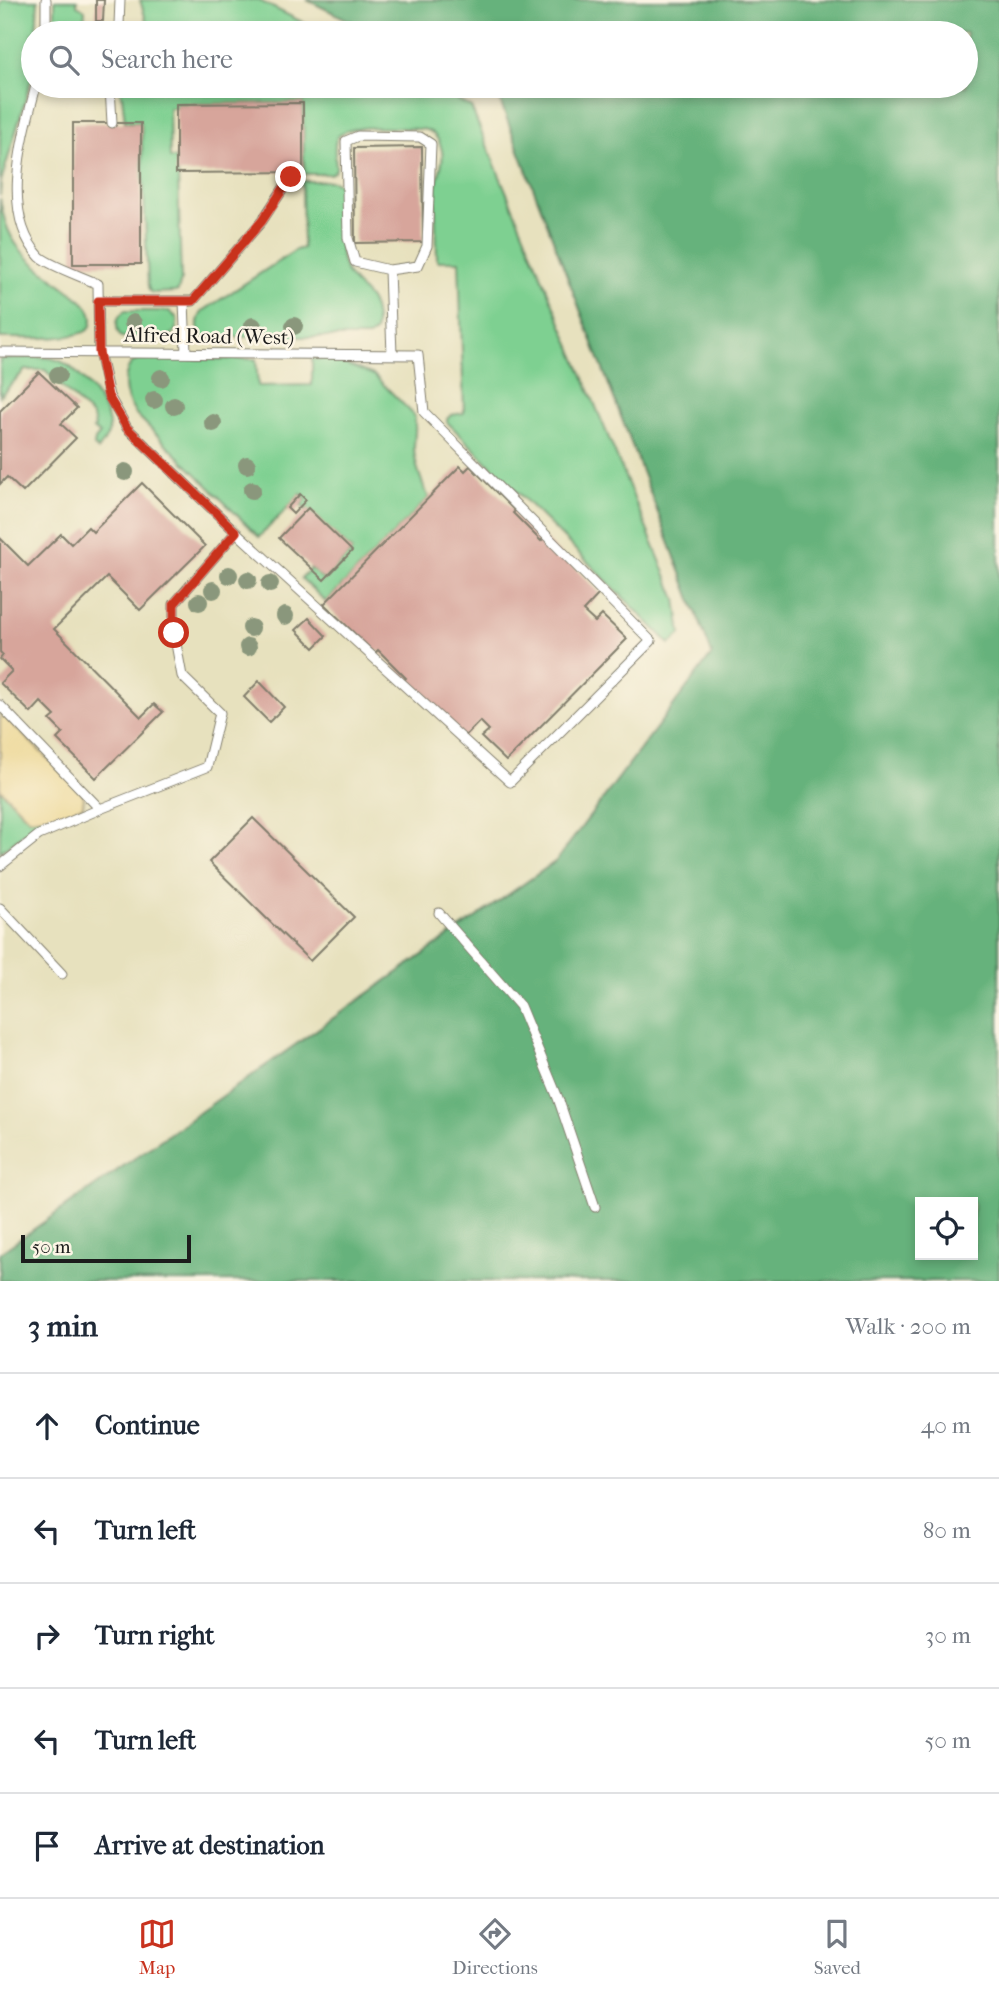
<!DOCTYPE html>
<meta charset="utf-8">
<style>
:root{--surface:#fff;--page:#f6f6f7;--text:#1f2937;--muted:#747a83;--line:#e0e1e3;--accent:#c8321e}
body{margin:0;font-family:"IM FELL French Canon",serif;background:var(--page);color:var(--text)}
.controls{position:absolute;right:21px;bottom:21px;display:grid;overflow:hidden;border-radius:0px;box-shadow:0 4px 10px #0003}
.controls button{width:63px;height:63px;display:grid;place-items:center;padding:0;border:0;border-bottom:2px solid var(--line);background:var(--surface);color:var(--text);font:35px sans-serif}
.scale{position:absolute;left:21px;bottom:18px;width:170px;box-sizing:border-box;padding-left:7px;border:4px solid #1c1c1c;border-top:0;font-size:19px;line-height:24px;white-space:nowrap;color:#1c1c1c;-webkit-text-stroke:5px #fcf5e5;paint-order:stroke}
.stop{position:absolute;width:21px;height:21px;margin:-16px;border:5px solid #c8321e;border-radius:50%;background:#fff}
.stop.end{background:#c8321e;border-color:#fff;box-shadow:0 2px 7px #0008}
.list{margin:0;padding:0;list-style:none}
h2{display:flex;justify-content:space-between;align-items:center;height:91px;margin:0;padding:0 28px;font-size:30px}
h2 small{font-size:23px;font-weight:400;color:var(--muted)}
.list li{display:grid;grid-template-columns:46px 1fr auto;gap:21px;align-items:center;box-sizing:border-box;height:105px;padding:0 28px;border-top:2px solid var(--line)}
.list b{display:block;font-size:26px;white-space:nowrap}
.list em{font-size:23px;font-style:normal;color:var(--muted)}
.icon{flex:none;width:38px;height:38px;fill:none;stroke:currentColor;stroke-width:2;stroke-linecap:round;stroke-linejoin:round}
.map{position:relative;flex:none;width:999px;height:1281px;overflow:hidden}
.search{position:absolute;background:var(--surface);box-shadow:0 4px 10px #0003;left:21px;right:21px;top:21px;height:77px;display:flex;align-items:center;gap:18px;box-sizing:border-box;padding:0 24px;border-radius:38px;color:var(--muted);font-size:26px}
.sheet{height:616px;background:var(--surface)}
nav{display:flex;justify-content:space-around;align-items:center;box-sizing:border-box;height:98px;border-top:2px solid var(--line);background:var(--surface);font-size:19px;color:var(--muted)}
nav a{display:grid;justify-items:center;gap:4px}
nav .on{color:var(--accent)}
.map>svg:first-child{display:block}
.green{fill:#7ed091;stroke:#4d7656;stroke-width:2}
.forest{fill:#66b27b;stroke:#41674c;stroke-width:2;fill-rule:evenodd}
.sand{fill:#eeda9e;stroke:#857b5d;stroke-width:2}
.building{fill:#d7a59b}
.lines{fill:none;stroke-linecap:round;stroke-linejoin:round}
.service-casing{stroke:#827e6d;stroke-width:11}
.service{stroke:#fff;stroke-width:9}
.tree{fill:#8a977b}
.route{stroke:#c8321e;stroke-width:9}
.labels{text-anchor:middle;stroke-width:5;stroke-linejoin:round;paint-order:stroke}
.street-label{font-size:21px;fill:#1c1c1c;stroke:#fcf5e5}
</style>
<div class="map">
<svg width="999" height="1281" viewBox="0 0 999 1281">
<rect width="100%" height="100%" fill="#fcf5e5"/>
<filter id="ink" filterUnits="userSpaceOnUse"><feTurbulence type="fractalNoise" baseFrequency=".0143" numOctaves="2"/><feDisplacementMap in="SourceGraphic" scale="14" xChannelSelector="R" yChannelSelector="G"/><feConvolveMatrix kernelMatrix="1 2 1 2 8 2 1 2 1" color-interpolation-filters="sRGB"/></filter>
<filter id="wash" filterUnits="userSpaceOnUse"><feTurbulence type="fractalNoise" baseFrequency=".00686" numOctaves="4" result="noise"/><feDisplacementMap in="SourceGraphic" scale="28" xChannelSelector="R" yChannelSelector="G"/><feGaussianBlur stdDeviation="1.57" result="paint"/><feColorMatrix in="noise" values="0 0 0 0 0 0 0 0 0 0 0 0 0 0 0 0 0 1.4 0 .05"/><feComposite in="paint" operator="in"/></filter>
<g filter="url(#wash)">
<rect width="100%" height="100%" fill="#e7e1be"/>
<path class="green" d="M 3,0 L 38,0 L 36,33 L 33,33 L 31,80 L 1,182 L 0,196 L 0,5 Z
M 55,0 L 77,0 L 77,5 L 85,10 L 84,27 L 93,33 L 55,33 Z
M 140,0 L 258,0 L 324,33 L 150,33 Z
M 118,86 L 429,86 L 471,107 L 676,599 L 681,634 L 670,644 L 447,422 L 447,419 L 451,415 L 464,413 L 459,261 L 437,261 C 437,237 434,213 436,189 C 437,175 446,161 441,147 C 438,137 432,131 423,129 C 405,129 343,121 336,140 C 333,148 336,160 336,169 L 334,172 L 330,174 L 304,174 L 303,103 L 177,104 L 176,108 L 169,108 L 170,158 L 176,158 L 178,173 L 181,281 L 178,291 L 175,292 L 152,293 L 149,290 L 148,286 L 141,123 L 125,122 L 122,96 Z
M 302,181 L 333,181 L 339,184 L 341,255 C 342,263 344,269 349,276 C 363,295 375,295 376,323 C 376,330 376,333 369,337 L 202,337 C 196,328 197,319 203,311 L 296,250 L 303,248 Z
M 0,198 C 3,216 7,233 19,248 C 36,269 60,282 81,300 C 86,304 91,310 92,318 C 92,320 91,326 90,328 C 80,341 17,338 0,338 Z
M 125,311 L 169,311 L 177,318 C 178,327 176,333 167,338 L 121,337 C 115,328 115,317 125,311 Z
M 0,359 C 18,359 43,354 60,361 C 79,368 111,410 109,430 C 108,438 102,444 98,450 L 94,446 L 95,440 L 100,434 L 93,429 L 95,427 L 93,417 L 45,370 L 25,370 L 0,396 Z
M 141,359 L 256,359 L 258,386 L 312,385 L 312,359 L 331,359 L 374,375 L 414,415 C 417,426 414,437 414,449 C 415,466 422,483 429,498 L 326,602 L 301,578 L 311,568 L 324,580 L 352,551 L 308,509 L 306,510 L 301,505 L 306,500 L 301,494 L 259,537 L 135,413 C 125,398 121,380 131,363 Z
M 0,789 L 29,819 L 60,815 L 37,824 L 0,852 Z"/>
<path class="forest" d="M 307,0 L 999,0 L 999,1281 L 0,1281 L 0,1253 L 556,861 L 712,654 L 497,93 L 483,86 L 966,86 L 966,33 L 375,33 ZM 920,1202 L 973,1202 L 973,1255 L 920,1255 Z"/>
<path class="sand" d="M 0,712 L 81,791 L 84,796 L 83,806 L 60,815 L 29,819 L 0,789 Z"/>
<g id="blocks">
<path class="building" d="M 96,0 L 104,0 L 103,21 L 96,21 Z
M 303,103 L 303,172 L 176,173 L 176,104 Z
M 73,123 L 141,123 L 141,264 L 73,264 Z
M 422,147 L 423,242 L 355,243 L 354,148 Z
M 39,372 L 77,408 L 61,424 L 76,438 L 23,492 L 7,477 L 0,484 L 0,411 Z
M 460,466 L 465,471 L 470,466 L 515,511 L 513,513 L 541,541 L 544,538 L 600,593 L 583,611 L 595,622 L 602,615 L 627,639 L 506,761 L 481,737 L 489,730 L 480,721 L 463,738 L 404,680 L 406,678 L 378,650 L 375,653 L 324,604 Z
M 142,483 L 205,546 L 140,610 L 107,577 L 54,629 L 141,717 L 154,704 L 163,712 L 96,778 L 57,739 L 63,733 L 50,720 L 55,716 L 41,702 L 31,713 L 0,683 L 12,671 L 0,659 L 3,655 L 0,652 L 0,538 L 28,566 L 61,534 L 71,544 L 88,527 L 93,532 Z
M 300,494 L 306,500 L 293,514 L 287,508 Z
M 308,508 L 352,551 L 324,580 L 279,538 Z
M 309,618 L 326,636 L 314,648 L 296,630 Z
M 259,681 L 284,707 L 269,722 L 244,697 Z
M 253,818 L 354,917 L 310,961 L 209,862 Z"/>
</g>
</g>
<g filter="url(#ink)">
<use href="#blocks" fill-opacity="0" stroke="#827e6d" stroke-width="2"/>
<g class="lines">
<defs>
<path id="service" d="M 46,0 L 46,33
M 119,25 L 120,0
M 36,86 C 22,139 0,215 40,257 C 51,266 83,277 98,284 L 99,352 L 109,396 L 127,428 L 236,532 L 174,604 L 174,633 L 182,676 L 220,713 L 207,767 L 100,809
M 109,86 L 110,87 L 112,123
M 358,136 L 420,137 L 431,144 L 427,246 L 418,266 L 389,270 L 355,262 L 348,238 L 346,141 Z
M 389,270 L 392,355
M 98,301 L 193,301 L 262,221 L 291,177
M 184,301 L 186,353
M 0,352 L 418,355 L 424,412 L 651,641 L 510,782 L 236,532
M 0,705 L 100,809 L 39,835 L 0,866
M 0,908 L 62,974
M 439,913 L 520,1006 L 558,1098 L 595,1207"/>
</defs>
<use href="#service" class="service-casing"/>
<use href="#service" class="service"/>
</g>
<g class="tree">
<circle cx="133" cy="323" r="9"/>
<circle cx="253" cy="326" r="9"/>
<circle cx="294" cy="326" r="9"/>
<circle cx="58" cy="375" r="9"/>
<circle cx="161" cy="378" r="9"/>
<circle cx="154" cy="400" r="9"/>
<circle cx="174" cy="406" r="9"/>
<circle cx="213" cy="423" r="9"/>
<circle cx="247" cy="465" r="9"/>
<circle cx="125" cy="472" r="9"/>
<circle cx="252" cy="490" r="9"/>
<circle cx="229" cy="575" r="9"/>
<circle cx="248" cy="580" r="9"/>
<circle cx="270" cy="584" r="9"/>
<circle cx="213" cy="590" r="9"/>
<circle cx="199" cy="602" r="9"/>
<circle cx="285" cy="616" r="9"/>
<circle cx="251" cy="628" r="9"/>
<circle cx="248" cy="647" r="9"/>
</g>
</g>
<g class="lines" filter="url(#ink)">
<path class="route" d="M 174,633 L 174,604 L 236,532 L 127,428 L 108,396 L 99,352 L 98,301 L 193,301 L 262,221 L 291,177"/>
</g>
<g class="labels">
<g class="street-label">
<text transform="translate(209 336) rotate(1)" y="7">Alfred Road (West)</text>
</g>
</g>
</svg>
<div class="controls">
<button><svg class="icon" aria-label="locate" viewBox="0 0 24 24"><circle cx="12" cy="12" r="6"/><path d="M12 2v4M12 18v4M2 12h4M18 12h4"/></svg></button>
</div>
<div class="scale">50 m</div>
<div class="stop" style="left:174px;top:633px"></div>
<div class="stop end" style="left:291px;top:177px"></div>
<div class="search"><svg class="icon" aria-label="search" viewBox="0 0 24 24"><circle cx="10" cy="10" r="6"/><path d="M15 15l6 6"/></svg>Search here</div>
</div>
<section class="sheet">
<h2>3 min<small>Walk · 200 m</small></h2>
<ul class="list">
<li><svg class="icon" aria-label="ahead" viewBox="0 0 24 24"><path d="M12 20V5M6 11l6-6 6 6"/></svg><div><b>Continue</b></div><em>40 m</em></li>
<li><svg class="icon" aria-label="left" viewBox="0 0 24 24"><path d="M17 20v-9H6M10 6l-5 5 5 5"/></svg><div><b>Turn left</b></div><em>80 m</em></li>
<li><svg class="icon" aria-label="right" viewBox="0 0 24 24"><path d="M7 20v-9h11M14 6l5 5-5 5"/></svg><div><b>Turn right</b></div><em>30 m</em></li>
<li><svg class="icon" aria-label="left" viewBox="0 0 24 24"><path d="M17 20v-9H6M10 6l-5 5 5 5"/></svg><div><b>Turn left</b></div><em>50 m</em></li>
<li><svg class="icon" aria-label="arrive" viewBox="0 0 24 24"><path d="M6 21V4h12l-3 4 3 4H6"/></svg><div><b>Arrive at destination</b></div></li>
</ul>
</section>
<nav>
<a class="on"><svg class="icon" aria-label="map" viewBox="0 0 24 24"><path d="M3 6l6-2 6 2 6-2v14l-6 2-6-2-6 2zM9 4v14M15 6v14"/></svg>Map</a>
<a><svg class="icon" aria-label="directions" viewBox="0 0 24 24"><path d="M12 3l9 9-9 9-9-9zM9 14v-3h6M13 9l2 2-2 2"/></svg>Directions</a>
<a><svg class="icon" aria-label="saved" viewBox="0 0 24 24"><path d="M7 4h10v16l-5-4-5 4z"/></svg>Saved</a>
</nav>
